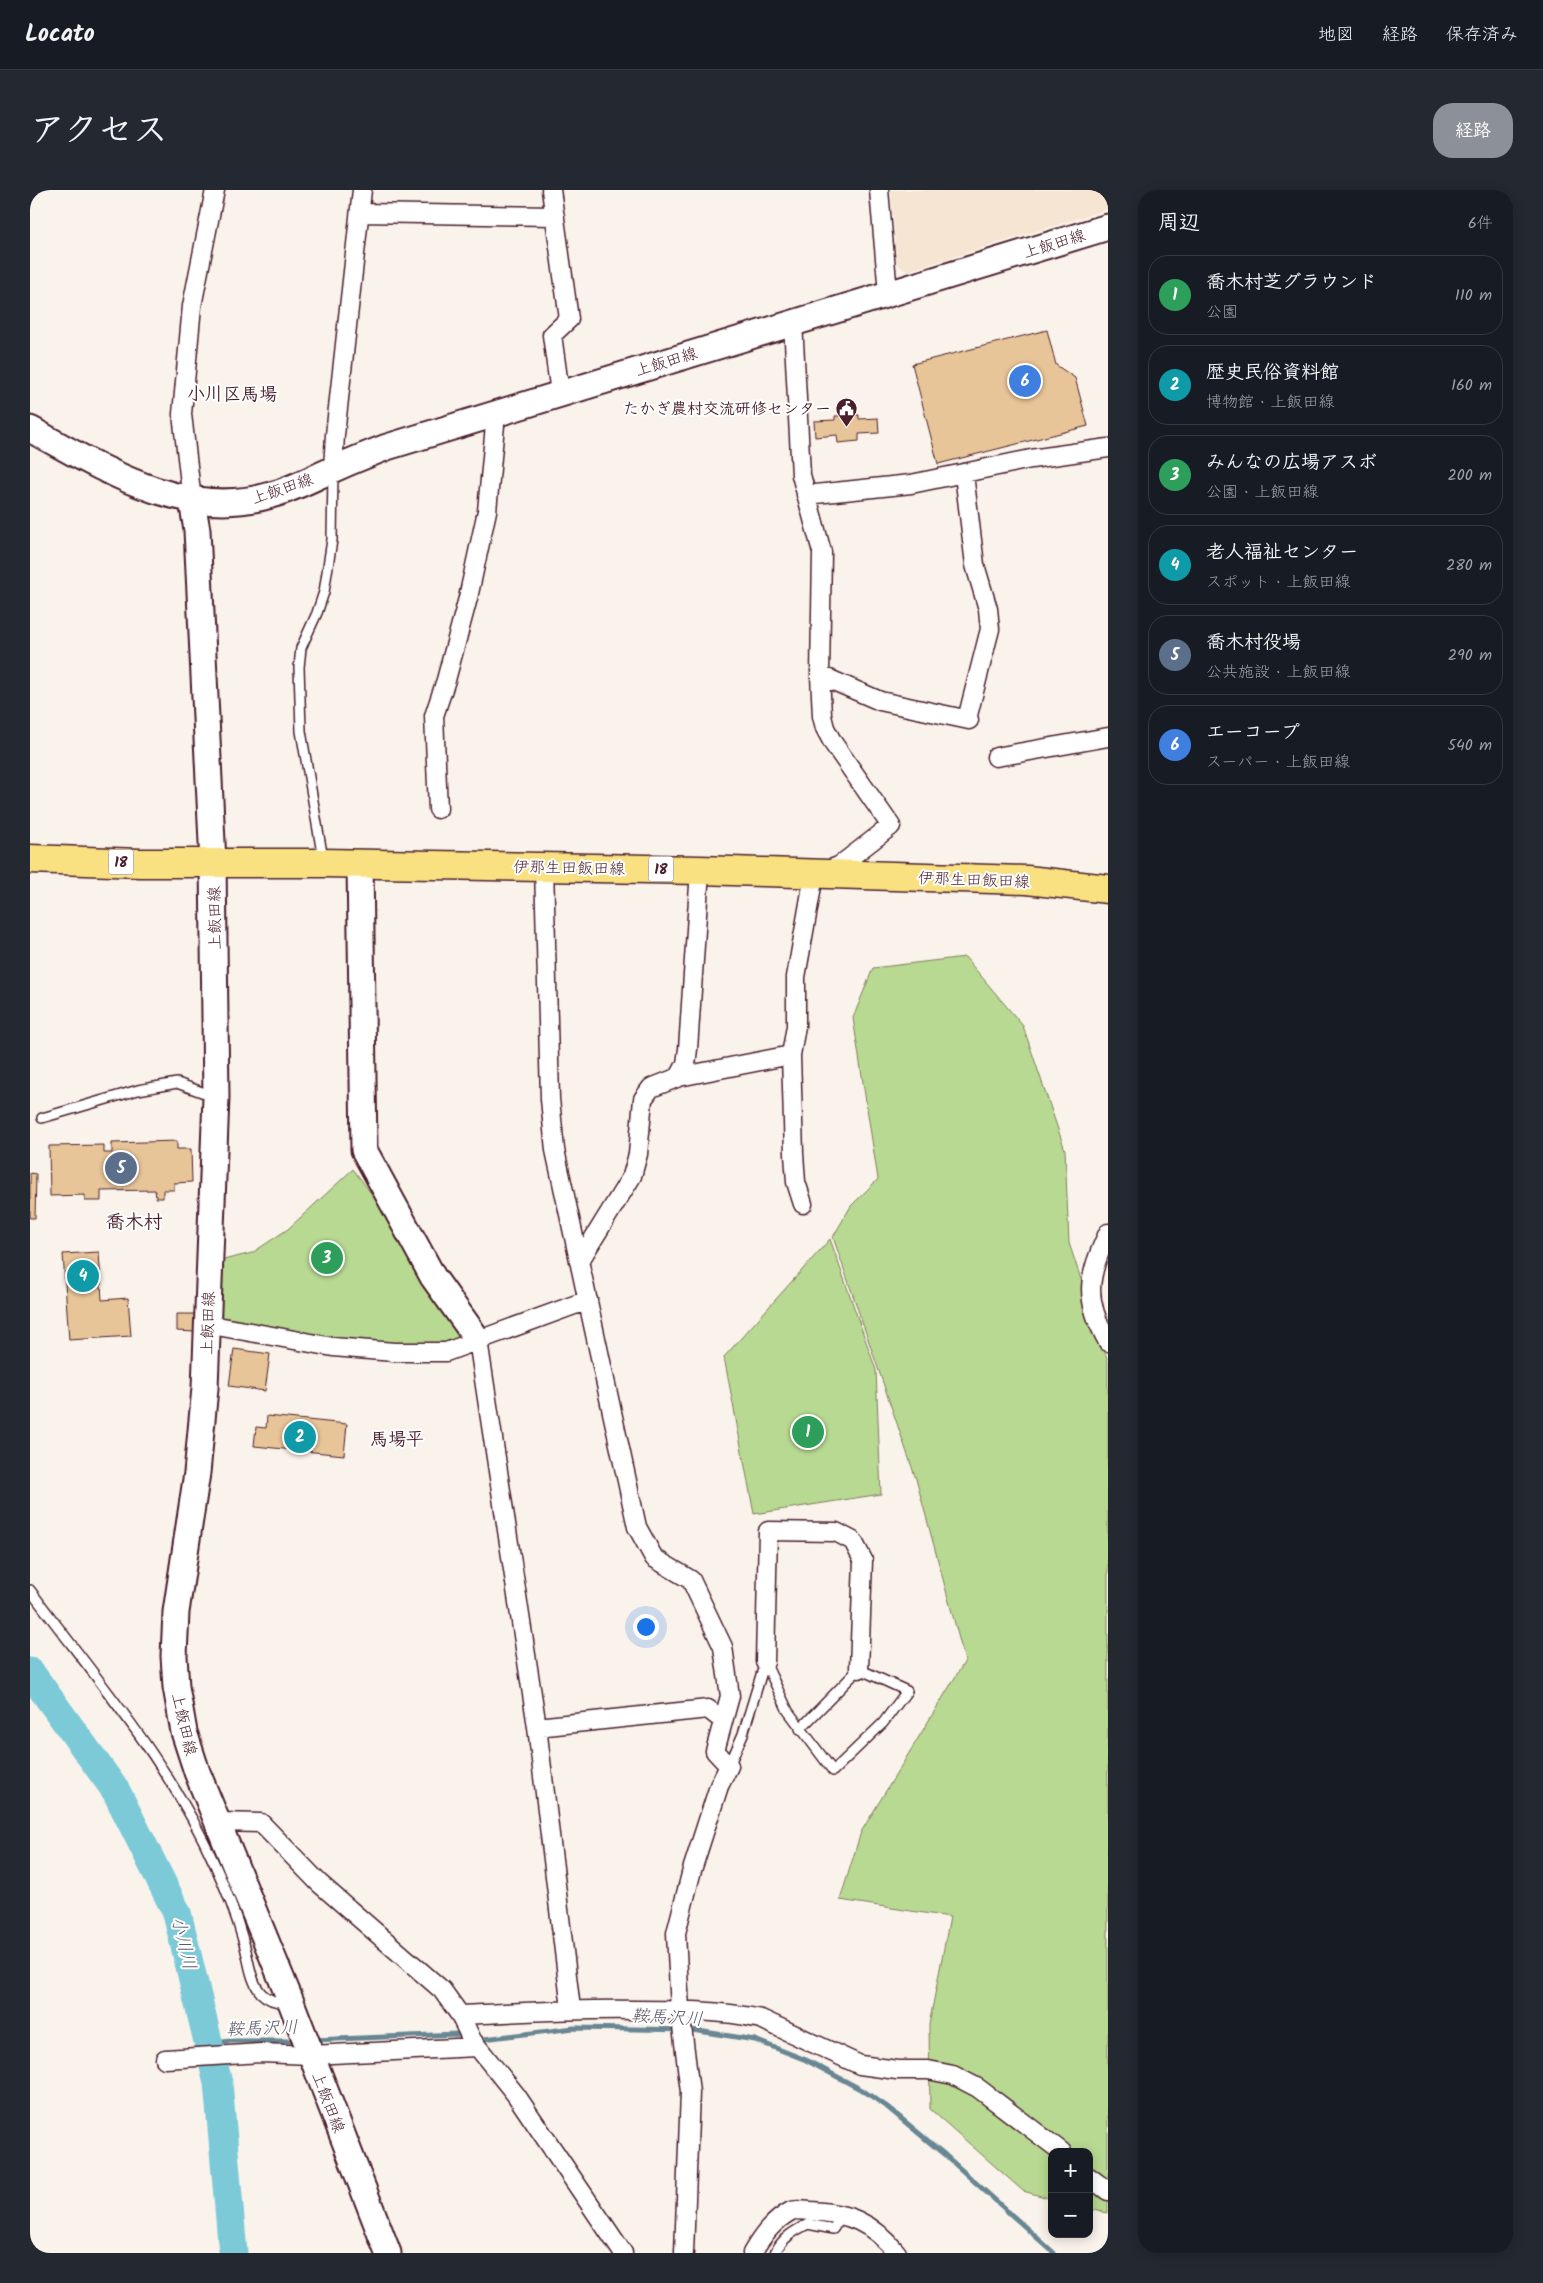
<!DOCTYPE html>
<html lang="ja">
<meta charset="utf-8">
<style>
:root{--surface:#171b24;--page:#242831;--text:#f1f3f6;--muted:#9ea1a6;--line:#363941;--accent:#8c9099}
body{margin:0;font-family:Kalam,"Klee One",sans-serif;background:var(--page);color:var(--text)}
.controls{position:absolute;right:15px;bottom:15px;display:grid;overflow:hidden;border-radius:10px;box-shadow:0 2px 12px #0003}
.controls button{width:45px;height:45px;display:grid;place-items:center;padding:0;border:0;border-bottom:1px solid var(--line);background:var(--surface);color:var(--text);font:25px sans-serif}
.you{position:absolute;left:615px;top:1436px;width:18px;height:18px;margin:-12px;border:4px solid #fff;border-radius:50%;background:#1a73e8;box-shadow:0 0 0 8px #1a73e833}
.badge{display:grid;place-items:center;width:32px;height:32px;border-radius:50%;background:var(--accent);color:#fff;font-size:16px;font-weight:700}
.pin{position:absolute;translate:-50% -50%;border:2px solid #fff;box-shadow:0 1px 5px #0006}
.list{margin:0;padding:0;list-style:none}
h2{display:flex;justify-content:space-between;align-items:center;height:65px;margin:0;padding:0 20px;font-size:21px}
h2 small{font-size:16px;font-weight:400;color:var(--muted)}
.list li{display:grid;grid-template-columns:32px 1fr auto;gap:15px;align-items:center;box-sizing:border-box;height:80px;margin:0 10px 10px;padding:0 10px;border:1px solid var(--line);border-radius:20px}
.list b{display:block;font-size:19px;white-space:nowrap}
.list p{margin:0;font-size:16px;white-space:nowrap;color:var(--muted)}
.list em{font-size:16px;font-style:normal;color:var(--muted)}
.map{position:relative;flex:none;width:1078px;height:2063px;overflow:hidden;border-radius:20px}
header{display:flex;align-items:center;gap:30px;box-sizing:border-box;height:70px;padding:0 25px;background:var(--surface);border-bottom:1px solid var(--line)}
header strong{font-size:24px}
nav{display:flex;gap:28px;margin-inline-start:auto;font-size:18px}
.intro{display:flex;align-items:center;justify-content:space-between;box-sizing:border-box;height:120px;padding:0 30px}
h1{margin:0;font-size:35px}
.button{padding:12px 22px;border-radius:20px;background:var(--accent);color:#fff;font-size:18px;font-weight:700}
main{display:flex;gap:30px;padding:0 30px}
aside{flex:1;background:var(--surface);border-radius:20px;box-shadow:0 2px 12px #0003}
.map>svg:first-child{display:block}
.built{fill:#f5e5d2}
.green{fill:#b8d992;stroke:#817c5e}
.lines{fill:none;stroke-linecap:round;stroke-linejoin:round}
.stream{stroke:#678693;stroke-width:5}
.river{stroke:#7bcad8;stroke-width:29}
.building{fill:#e8c599;stroke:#4a1f2b}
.lane-casing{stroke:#4a1f2b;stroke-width:12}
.street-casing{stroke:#4a1f2b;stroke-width:21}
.secondary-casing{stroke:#4a1f2b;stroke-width:29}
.primary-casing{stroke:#4a1f2b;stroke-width:31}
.lane{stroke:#fff;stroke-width:9}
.street{stroke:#fff;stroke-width:18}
.secondary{stroke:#fff;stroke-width:25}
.primary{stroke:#f9e181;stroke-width:28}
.labels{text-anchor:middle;stroke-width:4;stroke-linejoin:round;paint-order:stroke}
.shield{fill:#fff;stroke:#80626b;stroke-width:1}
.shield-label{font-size:15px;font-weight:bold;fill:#4a1f2b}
.street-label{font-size:16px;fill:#4a1f2b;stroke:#fff}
.poi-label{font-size:16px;font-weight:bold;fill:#4a1f2b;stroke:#fff;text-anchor:end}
.neighbourhood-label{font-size:18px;font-weight:bold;fill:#4a1f2b;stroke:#fff}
.water-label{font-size:18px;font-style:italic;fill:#5b5b68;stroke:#fff}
.quarter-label{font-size:19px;font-weight:bold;fill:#4a1f2b;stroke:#fff}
</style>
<header>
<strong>Locato</strong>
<nav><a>地図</a><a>経路</a><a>保存済み</a></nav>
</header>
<div class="intro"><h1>アクセス</h1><a class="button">経路</a></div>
<main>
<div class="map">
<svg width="1078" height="2063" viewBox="0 0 1078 2063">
<rect width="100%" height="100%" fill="#faf3eb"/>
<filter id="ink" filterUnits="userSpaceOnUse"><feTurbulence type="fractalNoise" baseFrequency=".02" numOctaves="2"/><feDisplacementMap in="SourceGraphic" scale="10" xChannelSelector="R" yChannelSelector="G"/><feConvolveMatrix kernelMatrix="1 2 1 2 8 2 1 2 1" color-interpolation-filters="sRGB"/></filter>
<g filter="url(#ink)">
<path class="built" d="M 861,0 L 1078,0 L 1078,19 L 878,81 L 867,74 Z"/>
<path class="green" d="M 935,767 L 993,836 L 1035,960 L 1039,1053 L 1078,1171 L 1078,2023 L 1059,2019 L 1059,1962 L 1022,1962 L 1022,2009 L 993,2001 L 900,1919 L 899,1835 L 920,1727 L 810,1710 L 831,1642 L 935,1471 L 886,1289 L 803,1047 L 821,1016 L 848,989 L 823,828 L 843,778 Z
M 323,979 L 403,1086 L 444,1149 L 413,1161 L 176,1134 L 185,1072 L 222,1063 L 258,1039 Z
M 800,1049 L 846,1180 L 851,1304 L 724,1324 L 694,1167 Z"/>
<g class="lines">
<path class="stream" d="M 448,1848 L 454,1849 L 544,1838 L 662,1840 L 725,1850 L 776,1870 L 832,1900 L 856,1916 L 915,1965 L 1024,2063
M 283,1850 L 427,1844 L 434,1845
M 179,1854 L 200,1851 L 270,1851"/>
<path class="river" d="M 0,1482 L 86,1601 L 147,1723 L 188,1893 L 203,2063"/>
</g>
<path class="building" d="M 1017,140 L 1026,175 L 1045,188 L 1058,236 L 908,274 L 882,174 Z
M 829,225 L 829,229 L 848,228 L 849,243 L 829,244 L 829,251 L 808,253 L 807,245 L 785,247 L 784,231 L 805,230 L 805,226 Z
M 147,951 L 147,959 L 161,959 L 162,992 L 144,993 L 144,1000 L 133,1000 L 133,1008 L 126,1008 L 125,1000 L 71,1001 L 71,1011 L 55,1011 L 55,1005 L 20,1006 L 19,956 L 74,955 L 74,963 L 82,963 L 82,953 Z
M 0,983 L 6,984 L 5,1028 L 0,1028 Z
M 69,1062 L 72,1110 L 98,1108 L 101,1146 L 39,1150 L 33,1064 Z
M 147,1124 L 165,1124 L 165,1142 L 147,1141 Z
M 204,1159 L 240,1164 L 235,1201 L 199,1196 Z
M 237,1226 L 317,1234 L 314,1265 L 224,1256 L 226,1237 L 236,1238 Z"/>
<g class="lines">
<defs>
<path id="lane" d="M 293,669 L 271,541 L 269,477 L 271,458 L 287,423 L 294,402 L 302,350 L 303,282
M 12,928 L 108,900 L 147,893 L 183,906
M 0,1400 C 66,1489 140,1573 185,1675 C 196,1699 206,1725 213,1750 C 219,1767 219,1789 231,1803 C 239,1811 249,1813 259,1812
M 735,1472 L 758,1521 L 803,1581 L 853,1533 L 877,1501 L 829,1479 L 770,1539
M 699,1576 L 713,1544 L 735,1472
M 745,2063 C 752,2048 764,2041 778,2034 L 803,2039 L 812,2025"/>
<path id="street" d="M 521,0 L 539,129 L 522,145 L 530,203
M 849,0 L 858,103
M 330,23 L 525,26
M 763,132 L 771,285 L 792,362 L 790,485 L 792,526 L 795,538 L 803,553 L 861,636 L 809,676 L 784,685 L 766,787 L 766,836 L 761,865 L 764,964 L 766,992 L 773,1014
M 303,279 L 305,245 L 332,0
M 934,284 L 945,375 L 958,419 L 960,439 L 937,529
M 776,305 L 881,294 L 1001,269 L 1078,258
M 162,311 L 152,224 L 162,116 L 185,0
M 790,485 L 850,511 L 939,530
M 966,567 L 1078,547
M 408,619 L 404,526 L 416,490 L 438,408 L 457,321 L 466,224
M 514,676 L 520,909 L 525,960 L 607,1337 L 624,1368 L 661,1390 L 693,1457 L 700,1506 L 685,1561 L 699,1576 L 689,1596 L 662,1680 L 646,1743 L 650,1820 L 660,1902 L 654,2063
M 649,887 L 656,874 L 658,859 L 670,680
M 1078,1043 C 1058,1087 1053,1108 1078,1152
M 549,1072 L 602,986 L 608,964 L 613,909 L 621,898 L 649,887 L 761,865
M 176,1134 L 303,1157 L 364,1162 L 416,1162 L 558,1110
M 448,1150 L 507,1537 L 541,1819
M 735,1472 L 738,1341 L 806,1342 L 823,1351 L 833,1370 L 829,1479
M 507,1537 L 678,1519 L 692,1530
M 188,1632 L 231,1633 L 289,1693 L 412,1800 L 430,1825 L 442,1850 L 486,1905 L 593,2063
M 430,1825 C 489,1822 547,1819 605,1820 C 647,1820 690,1820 731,1829 L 830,1875 L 867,1880 L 898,1880 L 923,1885 L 948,1898 L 1032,1962
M 135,1869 L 231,1863 L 281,1865 L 447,1857
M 1059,1987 L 1078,2001
M 722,2063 C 732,2046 743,2031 761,2021 C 766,2019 774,2021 780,2021 C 819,2023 842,2032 867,2063"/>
<path id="secondary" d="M 0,239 C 73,279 155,331 241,305 C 263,299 283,288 304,279 C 321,271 339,264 357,257 L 1078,37
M 162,311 L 167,340 L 183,673 L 186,907 L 175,1198 L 167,1283 L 146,1422 L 144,1466 L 146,1497 L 154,1542 L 167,1582 L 261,1812 L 358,2063
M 330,674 L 334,960 L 403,1087 L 448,1150"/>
<path id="primary" d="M 0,669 L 110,673 L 294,673 L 670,680 L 997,690 L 1078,699"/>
</defs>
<use href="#lane" class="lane-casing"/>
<use href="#street" class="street-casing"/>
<use href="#secondary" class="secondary-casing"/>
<use href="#primary" class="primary-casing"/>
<use href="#lane" class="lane"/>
<use href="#street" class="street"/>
<use href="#secondary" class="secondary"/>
<use href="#primary" class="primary"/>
</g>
</g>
<defs>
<symbol id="civic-pin" viewBox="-11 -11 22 30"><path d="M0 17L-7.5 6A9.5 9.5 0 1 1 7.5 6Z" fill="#4a1f2b" stroke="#fff"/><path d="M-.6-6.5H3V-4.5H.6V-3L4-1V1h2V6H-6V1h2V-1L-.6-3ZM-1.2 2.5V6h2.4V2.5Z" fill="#fff"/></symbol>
</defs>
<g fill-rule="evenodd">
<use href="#civic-pin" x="804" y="206" width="25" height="34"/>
</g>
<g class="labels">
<g class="shield">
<rect x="78.5" y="659.5" width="25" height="25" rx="4"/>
<rect x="618.5" y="666.5" width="25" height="25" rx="4"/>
</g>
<g class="shield-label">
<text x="91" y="677">18</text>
<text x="631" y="684">18</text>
</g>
<g class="street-label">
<text transform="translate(1024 53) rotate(-17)" y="6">上飯田線</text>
<text transform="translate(636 171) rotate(-17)" y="6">上飯田線</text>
<text transform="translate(252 298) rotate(-19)" y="6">上飯田線</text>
<text transform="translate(539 677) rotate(1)" y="6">伊那生田飯田線</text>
<text transform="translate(944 689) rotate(2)" y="6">伊那生田飯田線</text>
<text transform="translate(184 728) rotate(-91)" y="6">上飯田線</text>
<text transform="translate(177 1133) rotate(-88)" y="6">上飯田線</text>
<text transform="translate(155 1534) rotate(77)" y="6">上飯田線</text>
<text transform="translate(299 1912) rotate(69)" y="6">上飯田線</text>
</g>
<g class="poi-label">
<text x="801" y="224">たかぎ農村交流研修センター</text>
</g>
<g class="neighbourhood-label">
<text x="202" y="210">小川区馬場</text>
<text x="367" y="1255">馬場平</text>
</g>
<g class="water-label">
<text transform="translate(154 1753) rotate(76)" y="6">小川川</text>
<text transform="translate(637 1827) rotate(3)" y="6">鞍馬沢川</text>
<text transform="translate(232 1838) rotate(-2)" y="6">鞍馬沢川</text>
</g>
<g class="quarter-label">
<text x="104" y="1038">喬木村</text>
</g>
</g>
</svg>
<div class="controls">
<button>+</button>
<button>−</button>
</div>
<div class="you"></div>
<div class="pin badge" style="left:778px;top:1242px;background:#2e9e5b">1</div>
<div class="pin badge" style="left:270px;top:1247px;background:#0f9aa8">2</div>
<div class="pin badge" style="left:297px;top:1068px;background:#2e9e5b">3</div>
<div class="pin badge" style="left:53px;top:1086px;background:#0f9aa8">4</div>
<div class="pin badge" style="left:91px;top:978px;background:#5c6f8a">5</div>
<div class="pin badge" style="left:995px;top:191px;background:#3f7fe0">6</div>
</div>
<aside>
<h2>周辺<small>6件</small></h2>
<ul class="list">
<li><span class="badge" style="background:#2e9e5b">1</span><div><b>喬木村芝グラウンド</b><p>公園</p></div><em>110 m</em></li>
<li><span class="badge" style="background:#0f9aa8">2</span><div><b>歴史民俗資料館</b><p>博物館 · 上飯田線</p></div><em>160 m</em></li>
<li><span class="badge" style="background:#2e9e5b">3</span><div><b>みんなの広場アスボ</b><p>公園 · 上飯田線</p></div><em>200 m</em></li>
<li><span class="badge" style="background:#0f9aa8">4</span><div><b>老人福祉センター</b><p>スポット · 上飯田線</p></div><em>280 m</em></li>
<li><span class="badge" style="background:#5c6f8a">5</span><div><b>喬木村役場</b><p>公共施設 · 上飯田線</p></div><em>290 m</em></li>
<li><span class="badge" style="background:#3f7fe0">6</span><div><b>エーコープ</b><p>スーパー · 上飯田線</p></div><em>540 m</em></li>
</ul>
</aside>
</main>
